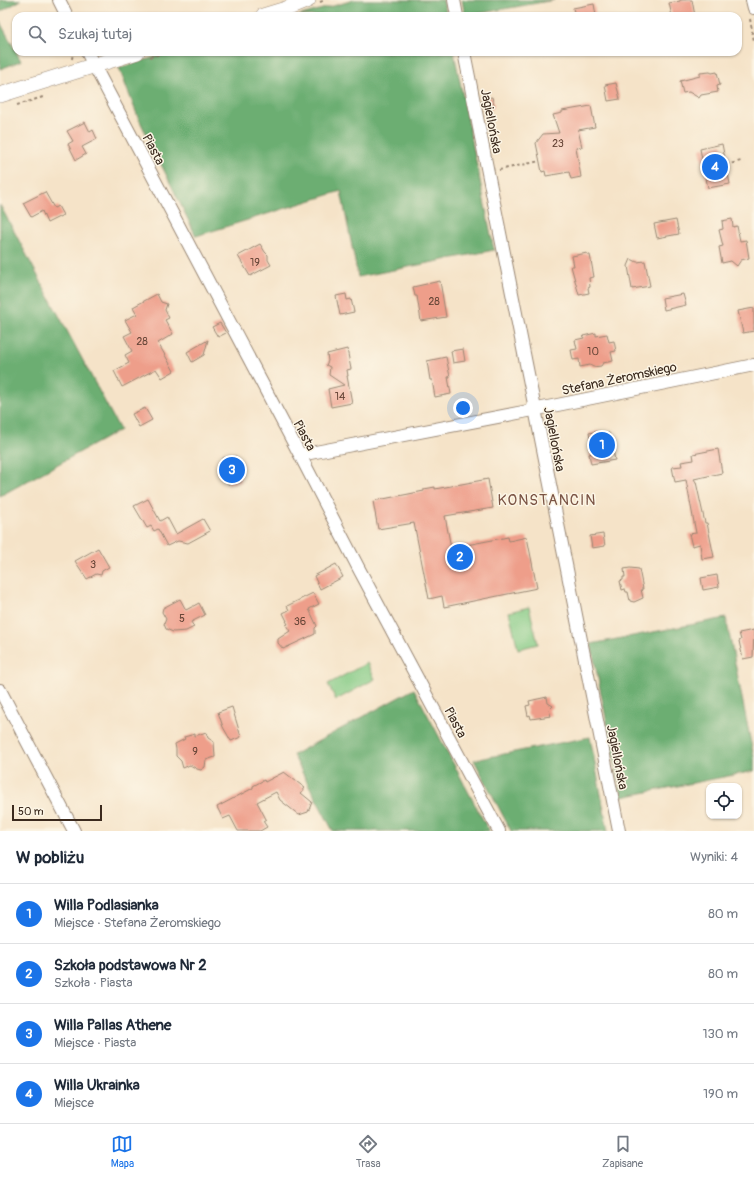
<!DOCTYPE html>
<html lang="pl">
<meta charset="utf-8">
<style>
:root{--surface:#fff;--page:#f6f6f7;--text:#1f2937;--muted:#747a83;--line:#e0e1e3;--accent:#1a73e8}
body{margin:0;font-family:Pangolin,sans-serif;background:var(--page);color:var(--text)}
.controls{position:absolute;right:12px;bottom:12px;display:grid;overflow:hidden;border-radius:8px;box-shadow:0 1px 3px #0004}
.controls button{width:36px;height:36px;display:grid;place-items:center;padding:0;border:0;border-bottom:1px solid var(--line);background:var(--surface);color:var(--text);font:20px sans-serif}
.scale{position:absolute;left:12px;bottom:10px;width:90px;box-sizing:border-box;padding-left:4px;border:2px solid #3b2a1e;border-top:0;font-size:11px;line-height:14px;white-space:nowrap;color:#3b2a1e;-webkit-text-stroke:3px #fcf5e5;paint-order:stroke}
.you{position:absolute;left:463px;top:408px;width:14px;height:14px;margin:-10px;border:3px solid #fff;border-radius:50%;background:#1a73e8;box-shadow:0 0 0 6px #1a73e833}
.badge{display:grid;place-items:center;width:26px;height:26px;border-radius:50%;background:var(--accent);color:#fff;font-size:13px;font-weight:700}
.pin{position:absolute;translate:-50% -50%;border:2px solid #fff;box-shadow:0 1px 4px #0006}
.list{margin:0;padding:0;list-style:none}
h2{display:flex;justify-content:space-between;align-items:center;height:52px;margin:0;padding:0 16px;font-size:17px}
h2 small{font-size:13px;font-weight:400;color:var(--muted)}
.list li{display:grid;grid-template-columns:26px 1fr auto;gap:12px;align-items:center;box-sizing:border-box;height:60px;padding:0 16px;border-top:1px solid var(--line)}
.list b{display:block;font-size:15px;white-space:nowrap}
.list p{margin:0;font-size:13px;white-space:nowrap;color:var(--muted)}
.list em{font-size:13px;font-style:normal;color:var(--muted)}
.icon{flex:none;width:22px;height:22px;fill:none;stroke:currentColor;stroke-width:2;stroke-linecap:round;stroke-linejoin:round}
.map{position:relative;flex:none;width:754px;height:831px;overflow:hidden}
.search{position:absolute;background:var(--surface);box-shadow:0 1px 3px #0004;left:12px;right:12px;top:12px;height:44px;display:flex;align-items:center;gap:10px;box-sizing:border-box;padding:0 14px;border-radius:12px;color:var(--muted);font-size:15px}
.sheet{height:292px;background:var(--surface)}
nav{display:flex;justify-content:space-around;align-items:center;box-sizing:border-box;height:56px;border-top:1px solid var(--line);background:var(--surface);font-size:11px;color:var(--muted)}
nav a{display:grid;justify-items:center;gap:2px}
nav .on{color:var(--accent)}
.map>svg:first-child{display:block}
.green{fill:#85ca85;stroke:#607a52}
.forest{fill:#6cae72;stroke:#546c48}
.building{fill:#ee9e8a}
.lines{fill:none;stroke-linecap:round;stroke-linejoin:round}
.minor-casing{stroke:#988673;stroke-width:14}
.tertiary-casing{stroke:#988673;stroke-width:16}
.path{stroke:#988673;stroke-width:2;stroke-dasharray:3 3;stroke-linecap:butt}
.minor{stroke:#fff;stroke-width:12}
.tertiary{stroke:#fff;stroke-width:15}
.labels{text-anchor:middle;stroke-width:3;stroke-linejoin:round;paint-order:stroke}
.number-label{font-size:11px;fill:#684739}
.street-label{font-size:13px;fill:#3b2a1e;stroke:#fcf5e5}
.quarter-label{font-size:15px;letter-spacing:1px;fill:#7a5344;stroke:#fcf5e5}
</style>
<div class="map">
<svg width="754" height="831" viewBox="0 0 754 831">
<rect width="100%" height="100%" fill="#fcf5e5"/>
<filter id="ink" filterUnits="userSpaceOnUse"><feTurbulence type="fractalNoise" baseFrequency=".025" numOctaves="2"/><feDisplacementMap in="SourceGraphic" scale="8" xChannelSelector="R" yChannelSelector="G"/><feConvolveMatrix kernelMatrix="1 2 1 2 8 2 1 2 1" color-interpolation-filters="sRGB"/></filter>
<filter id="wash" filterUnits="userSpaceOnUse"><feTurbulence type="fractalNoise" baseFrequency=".012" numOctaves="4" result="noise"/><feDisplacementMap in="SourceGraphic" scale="16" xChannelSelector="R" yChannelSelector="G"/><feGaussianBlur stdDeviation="0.9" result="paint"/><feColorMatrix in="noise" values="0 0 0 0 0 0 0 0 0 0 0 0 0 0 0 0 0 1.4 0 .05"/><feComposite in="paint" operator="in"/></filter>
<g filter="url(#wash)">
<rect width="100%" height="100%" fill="#f5e3c8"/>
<path class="green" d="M 529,607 L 538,644 L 518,649 L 509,612 Z
M 367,663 L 375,679 L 336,700 L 328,684 Z"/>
<path class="forest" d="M 0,0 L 21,0 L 0,12 Z
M 354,0 L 443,0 L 447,16 L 298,16 Z
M 462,0 L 554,0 L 465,16 Z
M 0,22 L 21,61 L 0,69 Z
M 172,52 L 454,52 L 494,250 L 358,277 L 341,191 L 196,236 L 138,117 L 119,68 Z
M 0,205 L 120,430 L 0,496 Z
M 726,618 L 754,758 L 754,771 L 622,797 L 591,644 Z
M 414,689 L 489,831 L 333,831 L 293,755 Z
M 590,737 L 608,831 L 511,831 L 474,760 Z"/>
<g id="blocks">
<path class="building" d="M 680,0 L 692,0 L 695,16 L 672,16 L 669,3 L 680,1 Z
M 594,4 L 596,16 L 575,16 L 573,8 Z
M 710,72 L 712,73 L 717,72 L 720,85 L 717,86 L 718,92 L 701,95 L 699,98 L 689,92 L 683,93 L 680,81 L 700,76 L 700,73 Z
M 616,83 L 620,99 L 608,101 L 605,85 Z
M 492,97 L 494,106 L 486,115 L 482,99 Z
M 591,106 L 595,127 L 578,130 L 582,147 L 576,148 L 581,177 L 571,179 L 569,172 L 546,176 L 545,171 L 542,172 L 536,143 L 543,134 L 559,133 L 553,115 L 562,113 L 562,111 Z
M 85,122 L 90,132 L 93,130 L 97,139 L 82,147 L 86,154 L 76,160 L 68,144 L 73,141 L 67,131 Z
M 722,144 L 730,184 L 708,188 L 700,149 Z
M 45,192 L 54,208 L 58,206 L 63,215 L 47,223 L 42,211 L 31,217 L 23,203 Z
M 732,219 L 733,227 L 737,226 L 740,241 L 746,240 L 749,258 L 741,260 L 737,266 L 731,261 L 722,263 L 719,247 L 723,246 L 719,230 L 723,229 L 722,221 Z
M 676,220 L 679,234 L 657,238 L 654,224 Z
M 260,244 L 265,252 L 268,255 L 268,260 L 271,265 L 250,276 L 238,256 Z
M 587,253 L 588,255 L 590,255 L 594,277 L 589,278 L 590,287 L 588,288 L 589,293 L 579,295 L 571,266 L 574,266 L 572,256 Z
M 631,259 L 637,262 L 645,261 L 650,286 L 632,289 L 628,266 Z
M 440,281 L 446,317 L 421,321 L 417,296 L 415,296 L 413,287 Z
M 157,294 L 161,302 L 167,304 L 165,310 L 169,318 L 165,320 L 173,334 L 158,343 L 174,371 L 162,378 L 156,369 L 122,387 L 114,371 L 129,363 L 125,355 L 132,351 L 124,336 L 132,332 L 125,320 L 137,314 L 133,307 Z
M 346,294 L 347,300 L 351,299 L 354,312 L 340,315 L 336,296 Z
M 683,294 L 686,305 L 664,310 L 662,298 Z
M 754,308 L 754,331 L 743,333 L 738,311 Z
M 220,323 L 226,333 L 218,337 L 212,327 Z
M 596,333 L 596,336 L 607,334 L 609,342 L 614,341 L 616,351 L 611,352 L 613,361 L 603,363 L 601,366 L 593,367 L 590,365 L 580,367 L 579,359 L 573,360 L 571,350 L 577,349 L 575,340 L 584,338 L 583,336 Z
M 208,340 L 204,355 L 192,362 L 187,352 Z
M 347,349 L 351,369 L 347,370 L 348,376 L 347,376 L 352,403 L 331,407 L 328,389 L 344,385 L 329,375 L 330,367 L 326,365 L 328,361 L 327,354 Z
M 463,349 L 465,361 L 453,363 L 451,351 Z
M 446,357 L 450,377 L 448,377 L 451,394 L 435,397 L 432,380 L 430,380 L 427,361 Z
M 145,408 L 152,420 L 139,427 L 132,414 Z
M 600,431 L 601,435 L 609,433 L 615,460 L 591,464 L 589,454 L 593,453 L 589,433 Z
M 718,449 L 722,473 L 694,479 L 696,482 L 705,523 L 707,523 L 714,557 L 702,559 L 700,544 L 692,546 L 689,534 L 696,533 L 686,480 L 675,482 L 672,467 L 682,466 L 681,462 L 694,460 L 693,454 Z
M 236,456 L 237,463 L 241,467 L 242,470 L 240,476 L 241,482 L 228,484 L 227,477 L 223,478 L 221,466 L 224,465 L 223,458 Z
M 488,479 L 493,508 L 445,516 L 451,548 L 508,537 L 509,541 L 527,537 L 537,588 L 444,607 L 442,596 L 429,599 L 414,523 L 378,529 L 373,501 L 424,491 L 424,489 L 435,487 L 435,489 Z
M 148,499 L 160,521 L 167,517 L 176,534 L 203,519 L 210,531 L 188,543 L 178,541 L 167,546 L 158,529 L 154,531 L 151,526 L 147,528 L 134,506 Z
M 603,534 L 605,546 L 592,548 L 590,536 Z
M 98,548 L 109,567 L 102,571 L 101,575 L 96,574 L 87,579 L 75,561 Z
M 336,564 L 343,577 L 320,589 L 314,576 Z
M 630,568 L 639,569 L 643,589 L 641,589 L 643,598 L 634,602 L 630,601 L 628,592 L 626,592 L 625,589 L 622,590 L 620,581 L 623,580 L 623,577 L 625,577 L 624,569 Z
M 717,575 L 719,587 L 703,590 L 701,578 Z
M 313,593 L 319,604 L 309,609 L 317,626 L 315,628 L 315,634 L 283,649 L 278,643 L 278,639 L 290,631 L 286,625 L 288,624 L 286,621 L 287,621 L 283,613 L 289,610 L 287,606 Z
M 180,599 L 186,610 L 199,603 L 205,615 L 191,622 L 194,627 L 186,631 L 173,632 L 166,629 L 164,624 L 166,619 L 162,612 L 163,608 Z
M 754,630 L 753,657 L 743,659 L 739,641 L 741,640 L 739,633 Z
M 547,697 L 548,703 L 553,706 L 549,710 L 551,716 L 531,719 L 530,715 L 528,716 L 526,706 L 530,705 L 529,701 Z
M 232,707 L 241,737 L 231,741 L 223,727 L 218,712 Z
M 206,732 L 208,738 L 214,742 L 215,757 L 206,760 L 205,767 L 201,770 L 197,769 L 190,765 L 183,768 L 181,761 L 176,756 L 176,749 L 175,744 L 185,739 L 184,737 L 195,734 L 195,736 Z
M 284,772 L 305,788 L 301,793 L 312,802 L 308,812 L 299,815 L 280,800 L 276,792 L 257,802 L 266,819 L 263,821 L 267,827 L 260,831 L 238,831 L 230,816 L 223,819 L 217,807 L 253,788 L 253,786 L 264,780 L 265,782 Z"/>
</g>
</g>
<g filter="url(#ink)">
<use href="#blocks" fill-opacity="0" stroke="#988673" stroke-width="1"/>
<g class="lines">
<defs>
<path id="minor" d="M 59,0 L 67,16
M 454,0 L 457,16
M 752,0 L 754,8
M 87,52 L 300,455 L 359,569 L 499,831
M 464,52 L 619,831
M 300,455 L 523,412 L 754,365
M 0,690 L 74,831"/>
<path id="tertiary" d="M 263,16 L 286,9 L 308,0
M 0,95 L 137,52"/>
</defs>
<use href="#minor" class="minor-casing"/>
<use href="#tertiary" class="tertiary-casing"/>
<path class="path" d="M 320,2 L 325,0
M 241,16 L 251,14
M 750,19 L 754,41
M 150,57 L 167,52
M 72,59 L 73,52
M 17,105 L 43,97
M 726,165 L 741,161
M 499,170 L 540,161"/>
<use href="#minor" class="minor"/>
<use href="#tertiary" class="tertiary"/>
</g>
</g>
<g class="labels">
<g class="number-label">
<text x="558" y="147">23</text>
<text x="255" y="266">19</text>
<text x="434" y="305">28</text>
<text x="142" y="345">28</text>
<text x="593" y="355">10</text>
<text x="340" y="400">14</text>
<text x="93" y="568">3</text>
<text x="182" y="622">5</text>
<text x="300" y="625">36</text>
<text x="195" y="755">9</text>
</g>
<g class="street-label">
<text transform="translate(492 121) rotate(79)" y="5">Jagiellońska</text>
<text transform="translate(154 149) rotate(62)" y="5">Piasta</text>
<text transform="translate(619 378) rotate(-12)" y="5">Stefana Żeromskiego</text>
<text transform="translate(305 435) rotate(62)" y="5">Piasta</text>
<text transform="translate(555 439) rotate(79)" y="5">Jagiellońska</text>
<text transform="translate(456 722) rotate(62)" y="5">Piasta</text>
<text transform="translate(618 757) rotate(79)" y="5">Jagiellońska</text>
</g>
<g class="quarter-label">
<text x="547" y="505">KONSTANCIN</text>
</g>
</g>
</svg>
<div class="controls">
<button><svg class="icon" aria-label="locate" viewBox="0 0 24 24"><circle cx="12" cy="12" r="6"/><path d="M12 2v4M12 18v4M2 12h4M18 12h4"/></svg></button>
</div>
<div class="scale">50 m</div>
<div class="you"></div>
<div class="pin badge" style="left:602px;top:445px">1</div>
<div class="pin badge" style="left:460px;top:557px">2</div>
<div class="pin badge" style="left:232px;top:470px">3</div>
<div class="pin badge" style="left:715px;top:167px">4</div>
<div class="search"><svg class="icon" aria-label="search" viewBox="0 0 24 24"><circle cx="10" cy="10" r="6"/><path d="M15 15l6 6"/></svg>Szukaj tutaj</div>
</div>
<section class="sheet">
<h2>W pobliżu<small>Wyniki: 4</small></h2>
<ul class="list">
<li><span class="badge">1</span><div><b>Willa Podlasianka</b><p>Miejsce · Stefana Żeromskiego</p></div><em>80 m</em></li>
<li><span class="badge">2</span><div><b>Szkoła podstawowa Nr 2</b><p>Szkoła · Piasta</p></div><em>80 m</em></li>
<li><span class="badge">3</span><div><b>Willa Pallas Athene</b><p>Miejsce · Piasta</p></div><em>130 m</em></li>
<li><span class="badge">4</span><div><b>Willa Ukrainka</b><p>Miejsce</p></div><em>190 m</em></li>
</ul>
</section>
<nav>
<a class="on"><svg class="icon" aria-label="map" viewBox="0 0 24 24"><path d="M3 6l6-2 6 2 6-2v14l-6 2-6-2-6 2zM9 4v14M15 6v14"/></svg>Mapa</a>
<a><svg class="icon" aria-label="directions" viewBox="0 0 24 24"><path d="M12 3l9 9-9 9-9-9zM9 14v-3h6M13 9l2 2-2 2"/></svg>Trasa</a>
<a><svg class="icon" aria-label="saved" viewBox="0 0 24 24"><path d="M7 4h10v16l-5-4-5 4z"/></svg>Zapisane</a>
</nav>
